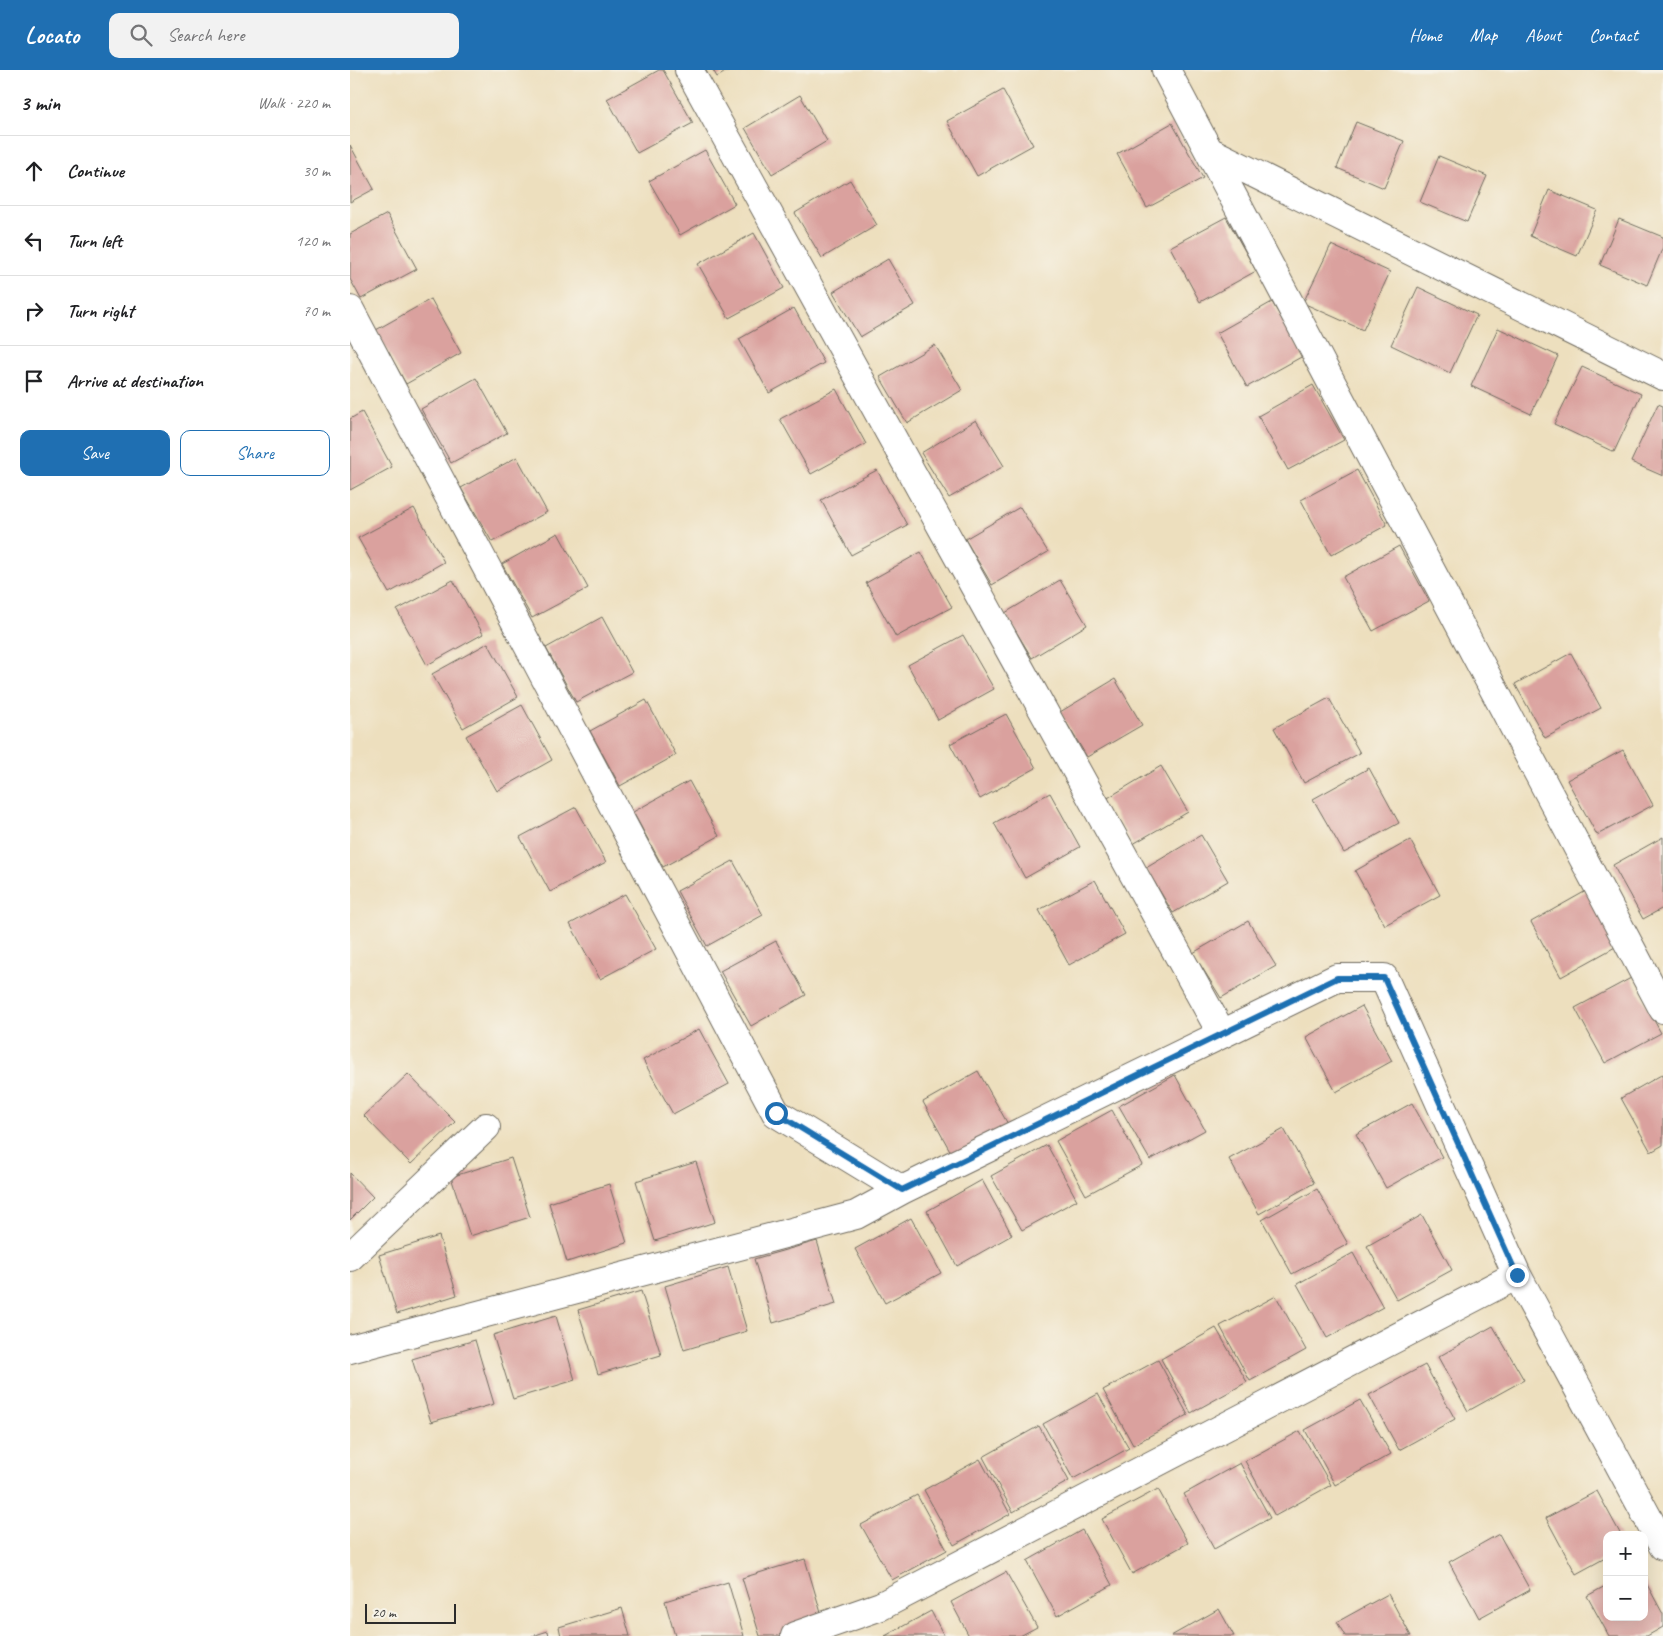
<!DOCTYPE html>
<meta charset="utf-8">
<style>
:root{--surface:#fff;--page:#f2f2f2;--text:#202124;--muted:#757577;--line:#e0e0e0;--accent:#1f6fb2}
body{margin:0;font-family:Caveat,sans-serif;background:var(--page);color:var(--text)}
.controls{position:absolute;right:15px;bottom:15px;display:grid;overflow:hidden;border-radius:10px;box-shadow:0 5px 20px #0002}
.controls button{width:45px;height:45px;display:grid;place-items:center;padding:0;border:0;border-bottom:1px solid var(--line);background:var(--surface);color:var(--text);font:25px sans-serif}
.scale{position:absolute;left:15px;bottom:12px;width:91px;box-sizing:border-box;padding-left:5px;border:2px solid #2b2b2b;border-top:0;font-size:14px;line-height:18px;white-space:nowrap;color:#2b2b2b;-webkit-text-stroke:4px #f7f3e8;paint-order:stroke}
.stop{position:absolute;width:15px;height:15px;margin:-11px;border:4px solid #1f6fb2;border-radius:50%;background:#fff}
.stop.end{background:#1f6fb2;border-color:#fff;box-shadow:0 1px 5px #0008}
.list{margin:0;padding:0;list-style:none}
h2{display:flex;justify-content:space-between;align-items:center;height:65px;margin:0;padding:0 20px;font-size:21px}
h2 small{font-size:16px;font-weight:400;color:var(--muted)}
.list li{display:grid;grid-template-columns:32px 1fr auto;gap:15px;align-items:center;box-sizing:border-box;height:70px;padding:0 20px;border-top:1px solid var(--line)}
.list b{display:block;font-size:19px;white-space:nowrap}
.list em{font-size:16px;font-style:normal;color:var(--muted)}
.actions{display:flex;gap:10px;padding:15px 20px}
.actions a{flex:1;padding:11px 0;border:1px solid var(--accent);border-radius:10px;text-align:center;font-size:18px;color:var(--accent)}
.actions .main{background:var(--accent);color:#fff}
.icon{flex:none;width:28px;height:28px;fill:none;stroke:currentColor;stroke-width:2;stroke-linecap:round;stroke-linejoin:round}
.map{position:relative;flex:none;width:1313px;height:1566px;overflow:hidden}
header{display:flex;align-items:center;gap:30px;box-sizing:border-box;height:70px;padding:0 25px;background:var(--accent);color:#fff}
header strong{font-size:24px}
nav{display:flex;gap:28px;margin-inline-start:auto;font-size:18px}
.search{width:350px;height:45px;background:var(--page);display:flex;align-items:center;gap:12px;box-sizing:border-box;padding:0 18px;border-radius:10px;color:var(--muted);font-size:19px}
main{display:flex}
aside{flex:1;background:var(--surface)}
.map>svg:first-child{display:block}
.building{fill:#daa19e}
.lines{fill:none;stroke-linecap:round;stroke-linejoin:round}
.minor-casing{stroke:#6f6a5e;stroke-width:30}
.minor{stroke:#fff;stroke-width:28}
.route{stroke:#1f6fb2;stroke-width:6}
</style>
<header>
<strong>Locato</strong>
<div class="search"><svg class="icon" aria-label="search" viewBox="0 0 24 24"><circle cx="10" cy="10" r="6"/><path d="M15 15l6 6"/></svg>Search here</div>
<nav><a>Home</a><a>Map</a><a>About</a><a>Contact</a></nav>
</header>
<main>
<aside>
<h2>3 min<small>Walk · 220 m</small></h2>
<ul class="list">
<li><svg class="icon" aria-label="ahead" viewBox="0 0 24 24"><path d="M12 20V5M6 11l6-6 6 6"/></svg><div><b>Continue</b></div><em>30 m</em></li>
<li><svg class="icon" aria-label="left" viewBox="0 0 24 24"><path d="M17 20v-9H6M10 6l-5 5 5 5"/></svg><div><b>Turn left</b></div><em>120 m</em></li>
<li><svg class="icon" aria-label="right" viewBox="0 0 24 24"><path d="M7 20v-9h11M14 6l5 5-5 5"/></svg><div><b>Turn right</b></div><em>70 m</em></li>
<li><svg class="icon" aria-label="arrive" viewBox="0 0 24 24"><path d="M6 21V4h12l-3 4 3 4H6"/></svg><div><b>Arrive at destination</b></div></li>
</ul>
<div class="actions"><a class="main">Save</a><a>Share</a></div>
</aside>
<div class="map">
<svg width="1313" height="1566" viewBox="0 0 1313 1566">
<rect width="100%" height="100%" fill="#f7f3e8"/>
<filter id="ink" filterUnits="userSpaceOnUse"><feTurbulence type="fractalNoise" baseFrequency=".02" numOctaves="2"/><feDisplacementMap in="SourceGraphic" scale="10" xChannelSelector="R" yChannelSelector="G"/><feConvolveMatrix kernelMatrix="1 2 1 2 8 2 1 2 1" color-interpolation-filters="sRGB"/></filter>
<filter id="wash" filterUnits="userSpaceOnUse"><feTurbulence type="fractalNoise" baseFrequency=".0096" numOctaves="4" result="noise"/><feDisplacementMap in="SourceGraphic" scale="20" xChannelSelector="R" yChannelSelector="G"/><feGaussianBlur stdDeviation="1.12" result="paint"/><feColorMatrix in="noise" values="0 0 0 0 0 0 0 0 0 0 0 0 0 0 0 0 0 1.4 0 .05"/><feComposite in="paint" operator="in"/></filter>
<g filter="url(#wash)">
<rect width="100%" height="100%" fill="#eddfbe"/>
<g id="blocks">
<path class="building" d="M 309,0 L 313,0 L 343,53 L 287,83 L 257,29 Z
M 363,0 L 379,0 L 367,7 Z
M 653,20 L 683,75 L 627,106 L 597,51 Z
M 450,25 L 477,71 L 422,104 L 395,58 Z
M 1006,52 L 1054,71 L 1034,118 L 987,98 Z
M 822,53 L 853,108 L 797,138 L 767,84 Z
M 0,75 L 24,119 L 0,132 Z
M 355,80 L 385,134 L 330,165 L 299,111 Z
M 1089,86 L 1137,106 L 1117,152 L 1070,132 Z
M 500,110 L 527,155 L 472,188 L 445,143 Z
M 1199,120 L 1247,140 L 1227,186 L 1180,166 Z
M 37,144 L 67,199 L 11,229 L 0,209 L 0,164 Z
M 876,147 L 906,201 L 850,232 L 820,177 Z
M 1269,149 L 1313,167 L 1313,177 L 1297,215 L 1250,195 Z
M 404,163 L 434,218 L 379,248 L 348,194 Z
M 981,175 L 1040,202 L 1013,260 L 953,233 Z
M 538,189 L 565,235 L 510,267 L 483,222 Z
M 1068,217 L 1127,245 L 1100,303 L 1041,275 Z
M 81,229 L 111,283 L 56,314 L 26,260 Z
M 922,232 L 953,286 L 897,317 L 867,263 Z
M 444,238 L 474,293 L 419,323 L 389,269 Z
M 1148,258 L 1208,286 L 1181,344 L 1121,316 Z
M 585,275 L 612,320 L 557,353 L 530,307 Z
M 1232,297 L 1291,324 L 1264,382 L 1204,354 Z
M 126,308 L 157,363 L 101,393 L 71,339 Z
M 963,315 L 994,370 L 938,400 L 908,346 Z
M 486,319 L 516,374 L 461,404 L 430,349 Z
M 1308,334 L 1313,336 L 1313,406 L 1281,392 Z
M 12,342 L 42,397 L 0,420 L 0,349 Z
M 626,350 L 654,396 L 599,428 L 571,383 Z
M 167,387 L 197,442 L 142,472 L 111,418 Z
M 527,400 L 557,455 L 501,485 L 471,430 Z
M 1007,400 L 1037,455 L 981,485 L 951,430 Z
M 670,437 L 698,482 L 642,515 L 615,469 Z
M 64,438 L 94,492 L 39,523 L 8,468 Z
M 208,463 L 238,518 L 182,548 L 152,494 Z
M 1049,476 L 1079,531 L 1023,561 L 993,507 Z
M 571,482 L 602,537 L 546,567 L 516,513 Z
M 103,510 L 133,564 L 77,595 L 47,540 Z
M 710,510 L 737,555 L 682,588 L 655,543 Z
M 252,547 L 282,602 L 226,632 L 196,578 Z
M 613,565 L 644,619 L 588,650 L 558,595 Z
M 138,573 L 168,627 L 113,658 L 82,604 Z
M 1221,583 L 1251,638 L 1195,668 L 1165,614 Z
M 765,609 L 792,655 L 737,687 L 710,642 Z
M 979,628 L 1010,683 L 954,713 L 924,658 Z
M 296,630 L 326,685 L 270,716 L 240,661 Z
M 172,635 L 202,690 L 147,721 L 116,666 Z
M 656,644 L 686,698 L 630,729 L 600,674 Z
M 1273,680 L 1303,735 L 1247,765 L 1217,710 Z
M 811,696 L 838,742 L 783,774 L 756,729 Z
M 1019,698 L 1049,753 L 994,783 L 963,729 Z
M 339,711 L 369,766 L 313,797 L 283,742 Z
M 700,723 L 730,777 L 675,808 L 644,753 Z
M 226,737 L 256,792 L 200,822 L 170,767 Z
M 851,765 L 878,811 L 823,843 L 796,798 Z
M 1313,767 L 1313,838 L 1293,849 L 1263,795 Z
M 1060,770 L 1090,825 L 1035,855 L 1005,801 Z
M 383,791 L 413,845 L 357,876 L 327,821 Z
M 745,810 L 775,864 L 719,895 L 689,840 Z
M 1236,821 L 1267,876 L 1211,907 L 1181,852 Z
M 275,824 L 306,879 L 250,909 L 220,854 Z
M 898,851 L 926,896 L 871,928 L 843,883 Z
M 426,871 L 456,925 L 401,956 L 370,901 Z
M 1281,908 L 1311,963 L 1255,993 L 1225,938 Z
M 1012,936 L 1042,991 L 986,1022 L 956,967 Z
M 349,959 L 379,1014 L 323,1044 L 293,990 Z
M 628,1001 L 659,1056 L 603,1086 L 573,1032 Z
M 58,1004 L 105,1052 L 61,1094 L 14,1046 Z
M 1313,1004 L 1313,1075 L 1301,1082 L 1271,1028 Z
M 825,1005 L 855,1060 L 800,1090 L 769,1036 Z
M 1062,1033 L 1092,1087 L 1036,1118 L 1006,1064 Z
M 762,1040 L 792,1095 L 736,1125 L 706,1071 Z
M 934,1059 L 964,1113 L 909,1144 L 879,1089 Z
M 697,1075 L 727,1130 L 672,1160 L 641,1106 Z
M 161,1088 L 180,1147 L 120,1166 L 101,1107 Z
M 346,1092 L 365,1152 L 305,1171 L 286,1111 Z
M 0,1103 L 23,1127 L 0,1150 Z
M 632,1110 L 662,1165 L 607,1196 L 577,1141 Z
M 259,1114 L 277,1173 L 217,1192 L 199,1133 Z
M 967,1119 L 998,1174 L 942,1204 L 912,1150 Z
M 1072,1145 L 1102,1200 L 1047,1230 L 1017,1176 Z
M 561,1148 L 591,1203 L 535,1233 L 505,1179 Z
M 89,1166 L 107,1225 L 47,1244 L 29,1185 Z
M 467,1171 L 486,1234 L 423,1253 L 404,1189 Z
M 1003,1183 L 1033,1237 L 977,1268 L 947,1214 Z
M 378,1197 L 397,1261 L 334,1280 L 315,1216 Z
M 291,1221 L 311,1285 L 248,1304 L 228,1240 Z
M 926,1226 L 956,1280 L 900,1311 L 870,1256 Z
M 206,1246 L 225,1310 L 163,1329 L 143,1265 Z
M 1143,1256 L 1174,1310 L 1118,1341 L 1088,1287 Z
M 866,1258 L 897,1312 L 841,1343 L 811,1289 Z
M 125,1270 L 144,1334 L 81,1352 L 62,1289 Z
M 808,1290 L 838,1345 L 783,1375 L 753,1320 Z
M 1075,1295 L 1105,1349 L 1049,1380 L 1019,1325 Z
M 748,1324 L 779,1378 L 723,1409 L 693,1354 Z
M 1010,1330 L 1041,1384 L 985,1415 L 955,1360 Z
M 689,1356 L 719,1411 L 663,1442 L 633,1387 Z
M 950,1361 L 981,1415 L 925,1446 L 895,1391 Z
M 630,1389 L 660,1444 L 604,1475 L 574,1420 Z
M 890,1393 L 920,1448 L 864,1479 L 834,1424 Z
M 808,1419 L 838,1473 L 782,1504 L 752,1449 Z
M 1247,1421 L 1271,1465 L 1257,1465 L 1257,1487 L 1226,1504 L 1196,1448 Z
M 567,1425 L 597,1480 L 542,1510 L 511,1455 Z
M 732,1460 L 762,1515 L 707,1546 L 677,1491 Z
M 1149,1464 L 1180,1520 L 1129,1548 L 1099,1492 Z
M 455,1489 L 474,1553 L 430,1566 L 410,1566 L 392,1508 Z
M 656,1502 L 687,1557 L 670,1566 L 619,1566 L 601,1532 Z
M 1294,1509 L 1313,1544 L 1313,1557 L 1297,1566 L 1259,1566 L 1237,1526 L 1257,1515 L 1257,1547 L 1294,1547 Z
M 378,1512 L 394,1566 L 325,1566 L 315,1531 Z
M 1038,1524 L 1061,1566 L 995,1566 L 987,1552 Z
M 272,1538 L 280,1566 L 211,1566 L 209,1557 Z
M 869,1539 L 884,1566 L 821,1566 Z
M 581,1541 L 594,1566 L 535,1566 Z
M 198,1561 L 199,1566 L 182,1566 Z"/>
</g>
</g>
<g filter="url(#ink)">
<use href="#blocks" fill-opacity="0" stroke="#6f6a5e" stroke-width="1"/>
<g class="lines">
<defs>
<path id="minor" d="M 339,0 L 872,964
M 816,0 L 1313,939
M 859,81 L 1313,306
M 0,240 L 426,1043 L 552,1120 L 987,908 L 1034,908 L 1167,1205 L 1313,1476
M 0,1187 L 136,1057
M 0,1279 L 506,1145 L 552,1120
M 445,1566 L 531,1536 L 1167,1205"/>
</defs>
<use href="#minor" class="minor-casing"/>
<use href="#minor" class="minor"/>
</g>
</g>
<g class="lines" filter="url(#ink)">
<path class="route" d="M 426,1043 L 552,1120 L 987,908 L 1034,908 L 1167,1205"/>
</g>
</svg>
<div class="controls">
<button>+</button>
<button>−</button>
</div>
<div class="scale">20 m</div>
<div class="stop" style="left:426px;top:1043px"></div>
<div class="stop end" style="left:1167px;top:1205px"></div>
</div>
</main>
